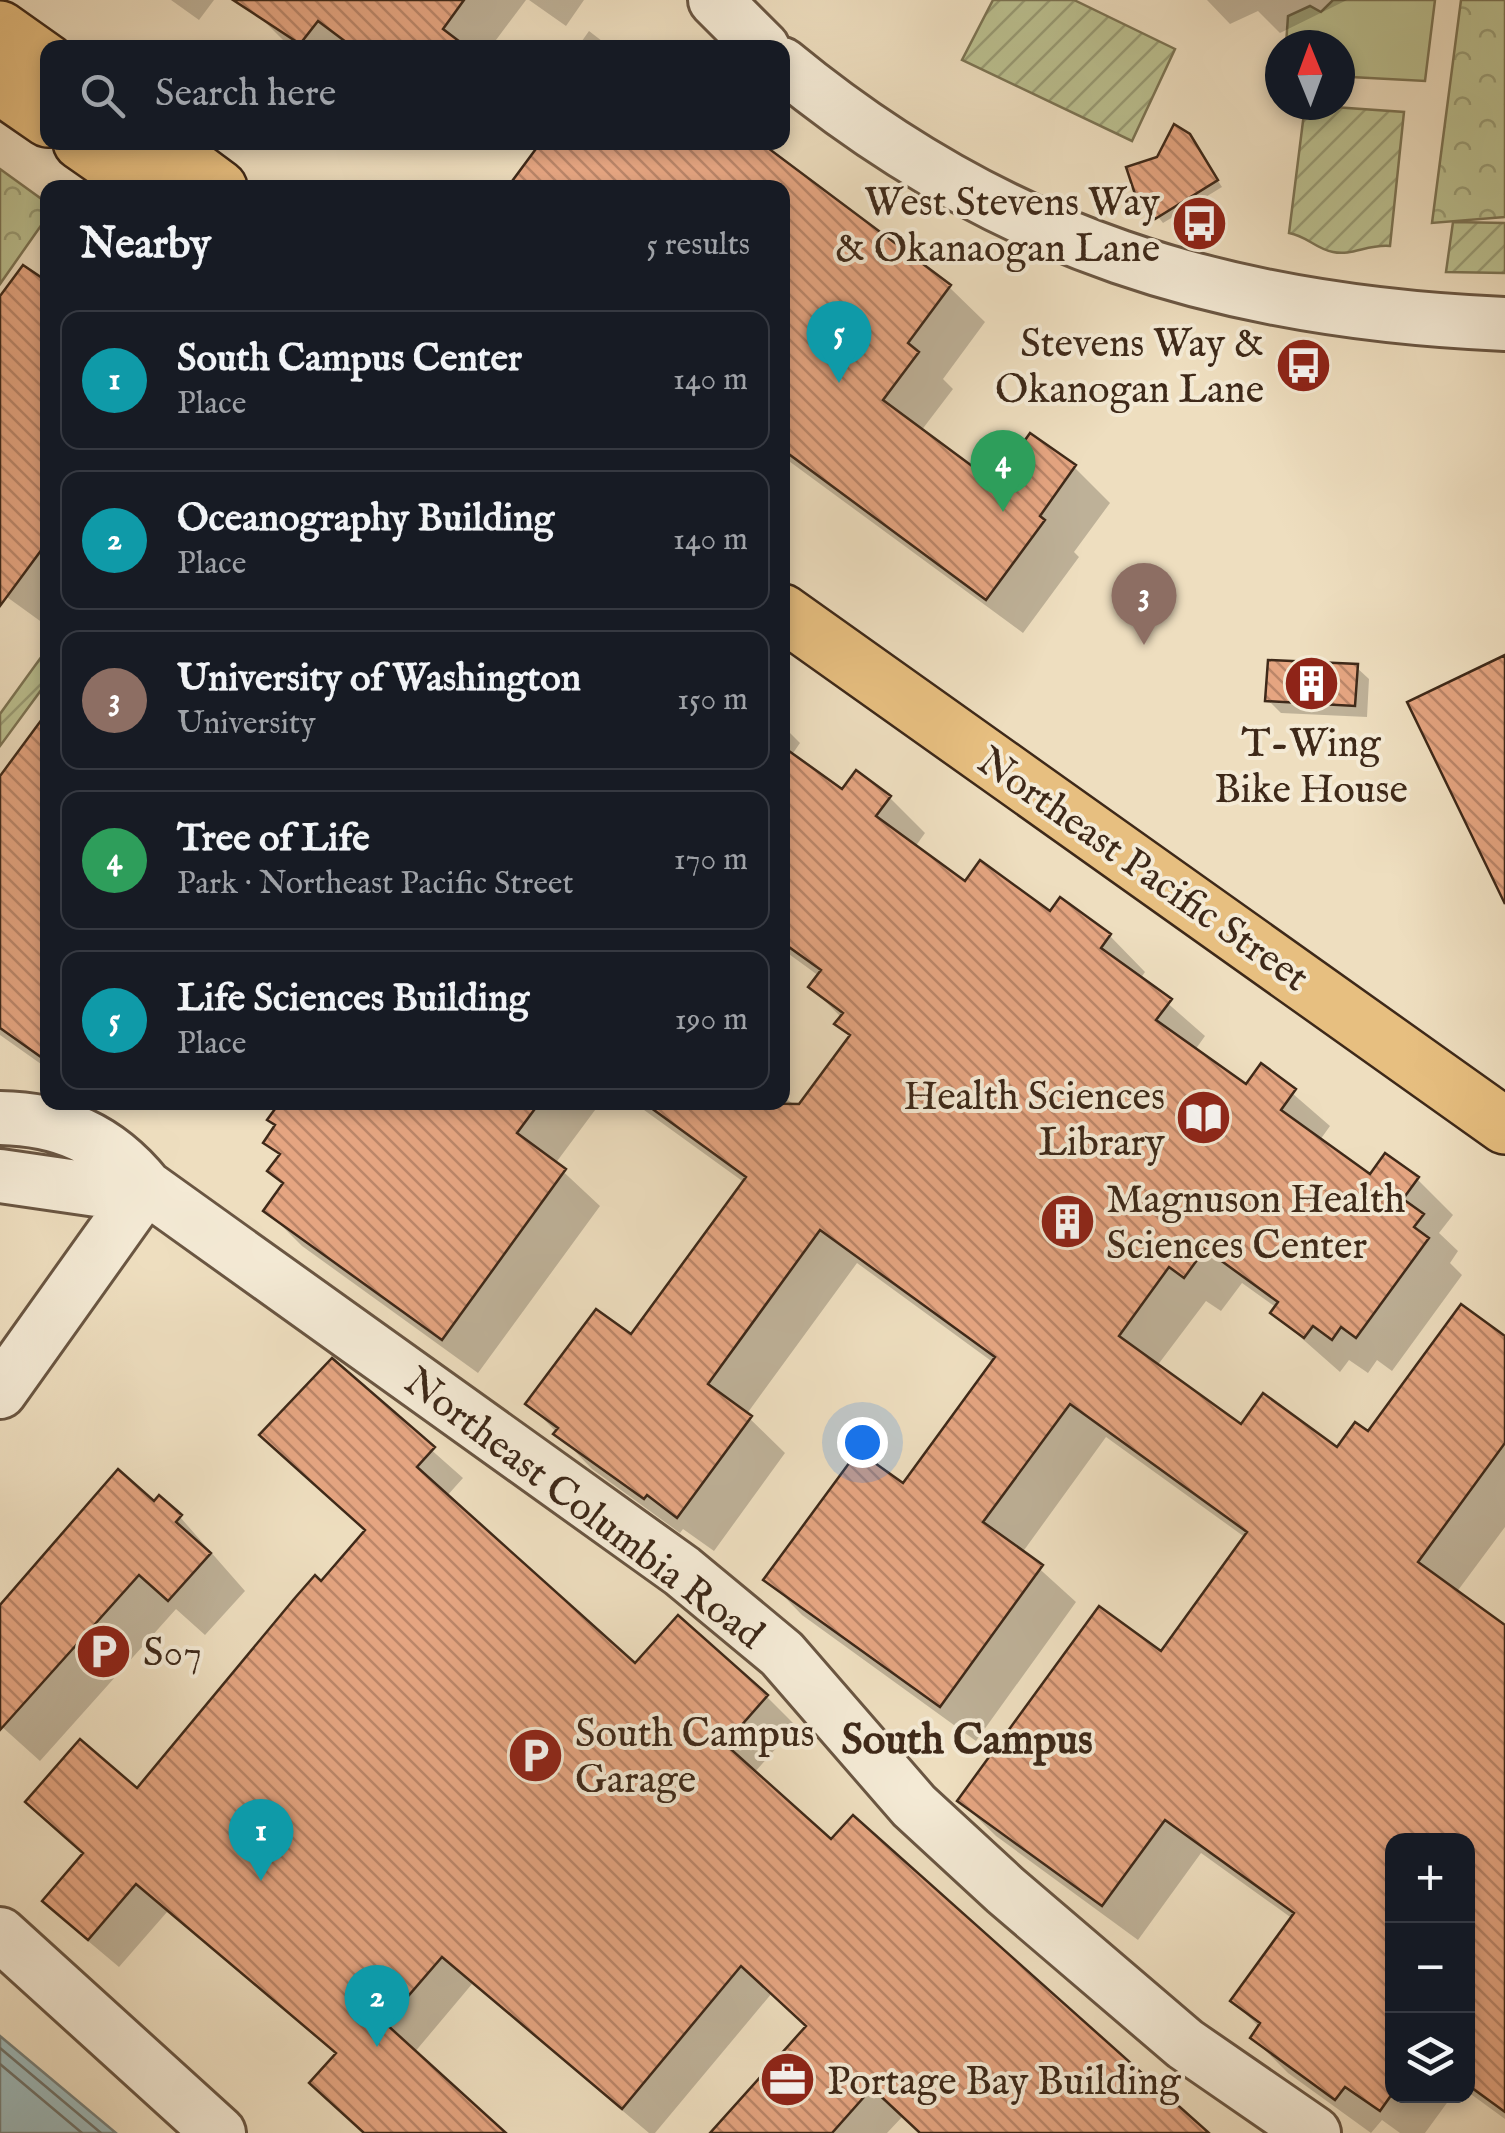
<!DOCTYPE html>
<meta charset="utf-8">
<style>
:root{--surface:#171b24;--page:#242831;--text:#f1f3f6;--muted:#9ea1a6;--line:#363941;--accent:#7c3aed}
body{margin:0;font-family:"IM FELL English",serif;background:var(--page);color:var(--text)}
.controls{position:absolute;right:30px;bottom:30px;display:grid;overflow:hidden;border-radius:20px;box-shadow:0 5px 15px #0003}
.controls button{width:90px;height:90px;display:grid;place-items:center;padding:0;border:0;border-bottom:2px solid var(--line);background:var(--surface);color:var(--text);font:50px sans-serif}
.compass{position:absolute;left:1265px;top:30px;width:90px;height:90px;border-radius:50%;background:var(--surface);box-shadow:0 5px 15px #0003;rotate:359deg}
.you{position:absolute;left:862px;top:1442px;width:35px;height:35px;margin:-25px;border:8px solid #fff;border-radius:50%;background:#1a73e8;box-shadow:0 0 0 15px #1a73e833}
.badge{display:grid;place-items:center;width:65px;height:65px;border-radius:50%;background:var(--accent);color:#fff;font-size:32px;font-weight:700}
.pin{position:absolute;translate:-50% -82px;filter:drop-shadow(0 2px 5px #0008)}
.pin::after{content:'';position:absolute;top:52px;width:35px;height:30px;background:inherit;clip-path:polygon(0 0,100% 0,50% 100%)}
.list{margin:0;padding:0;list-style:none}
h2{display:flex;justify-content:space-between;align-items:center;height:130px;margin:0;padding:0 40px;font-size:42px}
h2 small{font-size:32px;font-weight:400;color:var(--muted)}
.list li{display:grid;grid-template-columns:65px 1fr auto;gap:30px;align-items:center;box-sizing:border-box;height:140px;margin:0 20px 20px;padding:0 20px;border:2px solid var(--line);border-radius:20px}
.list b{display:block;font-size:38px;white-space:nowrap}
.list p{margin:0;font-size:32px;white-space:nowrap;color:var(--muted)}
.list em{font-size:32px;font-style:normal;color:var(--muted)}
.icon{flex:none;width:55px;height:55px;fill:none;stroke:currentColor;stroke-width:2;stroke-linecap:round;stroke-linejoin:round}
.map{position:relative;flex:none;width:1505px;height:2133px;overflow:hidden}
.search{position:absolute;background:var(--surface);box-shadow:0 5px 15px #0003;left:40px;top:40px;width:750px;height:110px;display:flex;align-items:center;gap:25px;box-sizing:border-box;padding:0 35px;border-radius:20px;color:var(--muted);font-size:38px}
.panel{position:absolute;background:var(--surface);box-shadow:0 5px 15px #0003;left:40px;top:180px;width:750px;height:930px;border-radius:20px}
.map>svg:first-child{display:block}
.grass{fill:#bbc090;stroke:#7c7454;stroke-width:2.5}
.forest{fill:url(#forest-crowns);stroke:#7c7454;stroke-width:2.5}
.garden{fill:url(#garden-furrows);stroke:#7c7454;stroke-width:2.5}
.water{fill:#9dbabb;stroke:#77807a;stroke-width:2.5}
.shadow{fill:#0003}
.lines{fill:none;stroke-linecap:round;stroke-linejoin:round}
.shore{stroke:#6e726a;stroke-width:2.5}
.building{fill:url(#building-back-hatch);stroke:#3e2919;stroke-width:2.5}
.minor-casing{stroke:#6a5642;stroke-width:58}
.major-casing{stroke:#3e2919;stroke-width:60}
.minor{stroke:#f4ead5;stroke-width:52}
.major{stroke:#e7bf80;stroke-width:55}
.labels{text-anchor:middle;stroke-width:8;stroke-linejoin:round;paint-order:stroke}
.poi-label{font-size:40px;fill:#3e2919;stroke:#f4ead5;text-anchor:start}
.street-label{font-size:40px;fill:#3e2919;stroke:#f4ead5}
.neighbourhood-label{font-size:42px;font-weight:bold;fill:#3e2919;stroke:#f4ead5}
</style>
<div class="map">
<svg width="1505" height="2133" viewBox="0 0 1505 2133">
<defs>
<pattern id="forest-crowns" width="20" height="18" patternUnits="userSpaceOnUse" patternTransform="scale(2.5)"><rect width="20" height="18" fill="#bbc090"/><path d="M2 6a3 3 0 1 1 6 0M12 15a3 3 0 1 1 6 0" fill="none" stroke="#999c75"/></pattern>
<pattern id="garden-furrows" width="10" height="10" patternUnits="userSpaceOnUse" patternTransform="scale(2.5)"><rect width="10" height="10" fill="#bbc090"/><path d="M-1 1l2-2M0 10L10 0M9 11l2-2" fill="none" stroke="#999c75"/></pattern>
<pattern id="building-back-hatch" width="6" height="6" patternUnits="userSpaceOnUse" patternTransform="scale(2.5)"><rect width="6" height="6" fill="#e5a581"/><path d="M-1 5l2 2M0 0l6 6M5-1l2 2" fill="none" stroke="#bb8669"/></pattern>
</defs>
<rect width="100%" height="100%" fill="#eedebf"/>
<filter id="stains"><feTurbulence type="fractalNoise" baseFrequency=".002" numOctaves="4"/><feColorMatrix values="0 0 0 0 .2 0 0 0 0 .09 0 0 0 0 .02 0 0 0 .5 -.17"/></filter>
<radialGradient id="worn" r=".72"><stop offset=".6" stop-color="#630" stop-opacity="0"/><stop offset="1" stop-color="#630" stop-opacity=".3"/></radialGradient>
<path class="grass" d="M 1333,0 L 1435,0 L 1425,81 L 1351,77 L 1340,72 L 1340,45 L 1286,45 L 1288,16 L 1310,6 L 1321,12 Z"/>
<path class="forest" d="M 1461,0 L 1505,0 L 1505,217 L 1432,223 Z
M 0,169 L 47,203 L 47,217 L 0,284 Z"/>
<path class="garden" d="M 993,0 L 1074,0 L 1175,49 L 1132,141 L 962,60 Z
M 1305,105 L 1404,112 L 1390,246 C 1368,244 1352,256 1333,252 C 1316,249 1307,236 1289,233 Z
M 1453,222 L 1505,223 L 1505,273 L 1446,272 Z
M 47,649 L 47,682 L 0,746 L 0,714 Z"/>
<path class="water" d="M 0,2036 L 116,2133 L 0,2133 Z"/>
<path class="shadow" d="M 171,0 L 214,0 L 199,20 Z
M 263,0 L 526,0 L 490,48 L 291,48 L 255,12 Z
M 529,0 L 584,0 L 566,26 Z
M 1207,0 L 1347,0 L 1280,33 L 1258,11 L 1230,24 Z
M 589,31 L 611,48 L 577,48 Z
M 1188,136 L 1222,187 L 1163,223 L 1151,208 L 1141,204 Z
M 533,142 L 756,142 L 949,287 L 985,322 L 943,379 L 953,389 L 921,431 L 995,486 L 1074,467 L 1110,503 L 1074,552 L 1079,557 L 1023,633 L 782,456 L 782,188 L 539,149 Z
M 48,285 L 47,626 L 0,592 L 0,301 Z
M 1356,667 L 1369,679 L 1367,717 L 1281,713 L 1268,700 Z
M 48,715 L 48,1069 L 0,1035 L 0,780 Z
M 782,725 L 800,743 L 791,756 L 843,792 L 857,774 L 890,798 L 925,833 L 915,847 L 966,884 L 1051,914 L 1061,901 L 1110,936 L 1145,972 L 1140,979 L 1205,1036 L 1195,1050 L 1247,1088 L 1262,1067 L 1330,1126 L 1320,1140 L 1370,1177 L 1417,1179 L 1453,1215 L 1439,1233 L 1458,1251 L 1450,1263 L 1462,1275 L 1392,1371 L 1377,1360 L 1368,1373 L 1349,1360 L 1340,1372 L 1273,1313 L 1277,1308 L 1242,1283 L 1221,1311 L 1206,1301 L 1157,1366 L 1241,1427 L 1337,1450 L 1369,1435 L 1505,1339 L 1505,1527 L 1456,1593 L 1505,1629 L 1505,2119 L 1468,2092 L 1468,1840 L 1392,1840 L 1392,2096 L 1452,2096 L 1425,2133 L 1400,2133 L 1382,2120 L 1371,2133 L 1288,2073 L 1253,2038 L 1260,2028 L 1233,2001 L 1293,1919 L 1201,1853 L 1138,1940 L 996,1836 L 960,1801 L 1162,1654 L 1246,1538 L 1106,1437 L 1022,1553 L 1076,1602 L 976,1741 L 802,1615 L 767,1579 L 903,1486 L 994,1363 L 857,1263 L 746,1415 L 785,1453 L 714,1551 L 683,1529 L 680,1533 L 592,1469 L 529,1404 L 632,1338 L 745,1183 L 633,1102 L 782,1102 L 782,1096 L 799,1108 L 851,1038 L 837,1024 L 842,1018 L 811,987 L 819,976 L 782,949 Z
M 283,1102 L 601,1102 L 555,1164 L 600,1206 L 478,1373 L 302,1246 L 267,1211 L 285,1185 L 270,1171 L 281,1157 L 266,1142 L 278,1126 Z
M 332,1362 L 463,1478 L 446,1497 L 635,1666 L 678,1619 L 767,1697 L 796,1726 L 754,1773 L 832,1842 L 1204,2133 L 921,2133 L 903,2116 L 887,2133 L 714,2133 L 808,2027 L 772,1993 L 655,2133 L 649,2133 L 472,1984 L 414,2053 L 503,2133 L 364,2133 L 337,2055 L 167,1912 L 119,1967 L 75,1930 L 46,1901 L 85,1855 L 28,1802 L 138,1792 L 367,1532 L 262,1435 Z
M 154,1504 L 180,1517 L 245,1591 L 205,1635 L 176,1609 L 40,1761 L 0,1725 L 0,1608 Z"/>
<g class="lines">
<path class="shore" d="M 0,2048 L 101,2133
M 0,2064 L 82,2133"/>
</g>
<path class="building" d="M 233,0 L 464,0 L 443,29 L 468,48 L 354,48 L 318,21 L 300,44 Z
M 1174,124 L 1190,134 L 1218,180 L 1155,219 L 1146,203 L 1139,206 L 1126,167 L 1157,157 Z
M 541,142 L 760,142 L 951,285 L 908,343 L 919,352 L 883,400 L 995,483 L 1030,433 L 1076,465 L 1040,516 L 1045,520 L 986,600 L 782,449 L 782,188 L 507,188 Z
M 23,265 L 48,282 L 48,541 L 0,606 L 0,296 Z
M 1505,655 L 1505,904 L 1407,702 Z
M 1268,660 L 1358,664 L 1355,706 L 1265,701 Z
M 48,711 L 48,1062 L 0,1028 L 0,776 Z
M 782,746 L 842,789 L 856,770 L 891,796 L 876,816 L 965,881 L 980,860 L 1050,911 L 1060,897 L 1111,934 L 1101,948 L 1172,999 L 1156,1020 L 1246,1084 L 1261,1063 L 1296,1089 L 1281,1110 L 1370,1174 L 1385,1153 L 1419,1177 L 1403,1199 L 1424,1214 L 1414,1227 L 1429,1238 L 1356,1338 L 1341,1327 L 1332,1340 L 1313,1326 L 1304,1338 L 1270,1313 L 1278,1302 L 1205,1249 L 1184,1278 L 1169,1267 L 1119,1336 L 1241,1424 L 1263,1393 L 1337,1447 L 1355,1422 L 1368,1431 L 1461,1304 L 1505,1336 L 1505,1443 L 1418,1562 L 1505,1625 L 1505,2112 L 1468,2085 L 1468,1840 L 1392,1840 L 1392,2094 L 1380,2111 L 1345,2087 L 1335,2100 L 1250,2038 L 1260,2023 L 1230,2001 L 1294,1913 L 1165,1820 L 1102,1906 L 957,1801 L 1099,1606 L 1161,1651 L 1247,1532 L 1070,1404 L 983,1522 L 1043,1565 L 940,1707 L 763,1580 L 858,1451 L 903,1483 L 995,1357 L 820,1230 L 708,1384 L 752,1416 L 677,1518 L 647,1495 L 644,1499 L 553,1434 L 558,1428 L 525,1404 L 596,1309 L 631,1334 L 746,1177 L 643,1102 L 799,1104 L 850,1035 L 834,1024 L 843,1013 L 808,987 L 821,970 L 782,942 Z
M 280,1102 L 540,1102 L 517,1133 L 566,1169 L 442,1340 L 263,1211 L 283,1183 L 267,1171 L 280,1154 L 263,1143 L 275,1125 L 267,1120 Z
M 332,1358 L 435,1447 L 417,1467 L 635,1663 L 678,1615 L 768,1695 L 725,1744 L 831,1839 L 853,1815 L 1209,2133 L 920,2133 L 872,2088 L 832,2133 L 710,2133 L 806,2026 L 741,1966 L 622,2109 L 442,1957 L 385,2023 L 506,2133 L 364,2133 L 309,2083 L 336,2053 L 136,1884 L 88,1940 L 42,1901 L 83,1853 L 25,1802 L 80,1739 L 137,1788 L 294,1599 L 315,1575 L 321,1581 L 365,1530 L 259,1435 Z
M 118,1469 L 154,1501 L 159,1495 L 182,1515 L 176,1522 L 211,1553 L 168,1601 L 139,1575 L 0,1730 L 0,1605 Z"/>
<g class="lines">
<defs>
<path id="minor" d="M 715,0 L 763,48
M 782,64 C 1000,244 1225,312 1505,324
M 0,1118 C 61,1119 107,1139 146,1187 L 682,1571 L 782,1654 L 914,1806 L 1005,1890 L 1185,2044 L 1314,2133
M 0,1176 L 111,1192 L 146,1187
M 0,1392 L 146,1187
M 0,1934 L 219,2133"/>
<path id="major" d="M 0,29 L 48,63
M 0,86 L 48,119
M 81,142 L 147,188
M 157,142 L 219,188
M 782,612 L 1505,1126"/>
</defs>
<use href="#minor" class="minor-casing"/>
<use href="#major" class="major-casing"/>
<use href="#minor" class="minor"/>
<use href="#major" class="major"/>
</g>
<defs>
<symbol id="bus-disc" viewBox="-11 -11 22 22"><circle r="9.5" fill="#8f2418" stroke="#f4ead5"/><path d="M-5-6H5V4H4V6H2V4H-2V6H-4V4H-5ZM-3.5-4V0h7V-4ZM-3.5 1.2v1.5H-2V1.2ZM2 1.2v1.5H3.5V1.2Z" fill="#fff"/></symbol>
<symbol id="building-disc" viewBox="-11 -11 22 22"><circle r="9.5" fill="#8f2418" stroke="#f4ead5"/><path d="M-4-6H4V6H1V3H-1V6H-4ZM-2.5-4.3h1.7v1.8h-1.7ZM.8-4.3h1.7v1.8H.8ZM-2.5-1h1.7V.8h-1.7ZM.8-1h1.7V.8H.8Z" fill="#fff"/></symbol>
<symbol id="library-disc" viewBox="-11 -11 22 22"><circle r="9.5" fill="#8f2418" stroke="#f4ead5"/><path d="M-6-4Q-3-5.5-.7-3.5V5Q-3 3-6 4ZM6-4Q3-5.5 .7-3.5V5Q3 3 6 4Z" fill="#fff"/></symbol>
<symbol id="parking-disc" viewBox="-11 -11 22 22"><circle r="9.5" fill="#8f2418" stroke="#f4ead5"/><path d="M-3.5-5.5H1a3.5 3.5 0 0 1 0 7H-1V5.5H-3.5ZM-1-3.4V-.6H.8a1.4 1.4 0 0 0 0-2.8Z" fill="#fff"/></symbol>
<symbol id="office-disc" viewBox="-11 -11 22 22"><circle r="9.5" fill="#8f2418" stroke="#f4ead5"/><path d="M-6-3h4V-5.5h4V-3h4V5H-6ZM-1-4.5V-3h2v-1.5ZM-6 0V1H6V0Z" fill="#fff"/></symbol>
</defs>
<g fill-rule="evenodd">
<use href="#bus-disc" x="1168" y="192" width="63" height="63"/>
<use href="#bus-disc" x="1272" y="334" width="63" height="63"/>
<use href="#building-disc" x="1280" y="652" width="63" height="63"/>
<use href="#library-disc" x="1172" y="1086" width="63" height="63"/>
<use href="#building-disc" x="1036" y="1190" width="63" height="63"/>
<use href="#parking-disc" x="72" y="1620" width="63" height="63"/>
<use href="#parking-disc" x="504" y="1724" width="63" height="63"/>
<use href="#office-disc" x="756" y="2048" width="63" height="63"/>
</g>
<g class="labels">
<g class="poi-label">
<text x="1160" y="215" text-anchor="end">West Stevens Way<tspan x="1160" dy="46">&amp; Okanaogan Lane</tspan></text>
<text x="1264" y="356" text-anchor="end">Stevens Way &amp;<tspan x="1264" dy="46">Okanogan Lane</tspan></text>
<text x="1311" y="756" text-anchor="middle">T-Wing<tspan x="1311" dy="46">Bike House</tspan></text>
<text x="1165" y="1109" text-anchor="end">Health Sciences<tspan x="1165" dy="46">Library</tspan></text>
<text x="1106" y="1212">Magnuson Health<tspan x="1106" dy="46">Sciences Center</tspan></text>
<text x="143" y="1665">S07</text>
<text x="575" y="1746">South Campus<tspan x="575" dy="46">Garage</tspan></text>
<text x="827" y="2094">Portage Bay Building</text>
</g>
<g class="street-label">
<text transform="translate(1144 868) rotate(35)" y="14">Northeast Pacific Street</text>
<text transform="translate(585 1507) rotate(37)" y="14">Northeast Columbia Road</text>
</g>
<g class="neighbourhood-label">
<text x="967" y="1753">South Campus</text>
</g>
</g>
<rect width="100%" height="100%" filter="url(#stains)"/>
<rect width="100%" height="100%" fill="url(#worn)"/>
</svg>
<div class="controls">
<button>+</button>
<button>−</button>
<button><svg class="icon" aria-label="layers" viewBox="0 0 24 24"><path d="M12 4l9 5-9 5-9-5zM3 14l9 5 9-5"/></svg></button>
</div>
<svg class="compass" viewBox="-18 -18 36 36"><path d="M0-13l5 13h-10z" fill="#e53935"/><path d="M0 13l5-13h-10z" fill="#9ea1a6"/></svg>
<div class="you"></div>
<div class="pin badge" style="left:261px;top:1881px;background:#0f9aa8">1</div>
<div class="pin badge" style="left:377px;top:2047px;background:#0f9aa8">2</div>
<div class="pin badge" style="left:1144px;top:645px;background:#8d6e63">3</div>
<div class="pin badge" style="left:1003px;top:512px;background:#2e9e5b">4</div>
<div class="pin badge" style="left:839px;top:383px;background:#0f9aa8">5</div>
<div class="search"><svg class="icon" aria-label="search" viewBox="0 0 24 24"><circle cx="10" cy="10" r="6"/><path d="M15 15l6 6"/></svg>Search here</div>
<section class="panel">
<h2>Nearby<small>5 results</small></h2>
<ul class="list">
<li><span class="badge" style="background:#0f9aa8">1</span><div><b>South Campus Center</b><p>Place</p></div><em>140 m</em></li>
<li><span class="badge" style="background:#0f9aa8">2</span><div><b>Oceanography Building</b><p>Place</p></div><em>140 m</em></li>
<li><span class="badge" style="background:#8d6e63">3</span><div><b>University of Washington</b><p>University</p></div><em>150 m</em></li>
<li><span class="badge" style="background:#2e9e5b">4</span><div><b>Tree of Life</b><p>Park · Northeast Pacific Street</p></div><em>170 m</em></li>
<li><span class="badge" style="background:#0f9aa8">5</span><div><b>Life Sciences Building</b><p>Place</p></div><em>190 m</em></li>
</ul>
</section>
</div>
